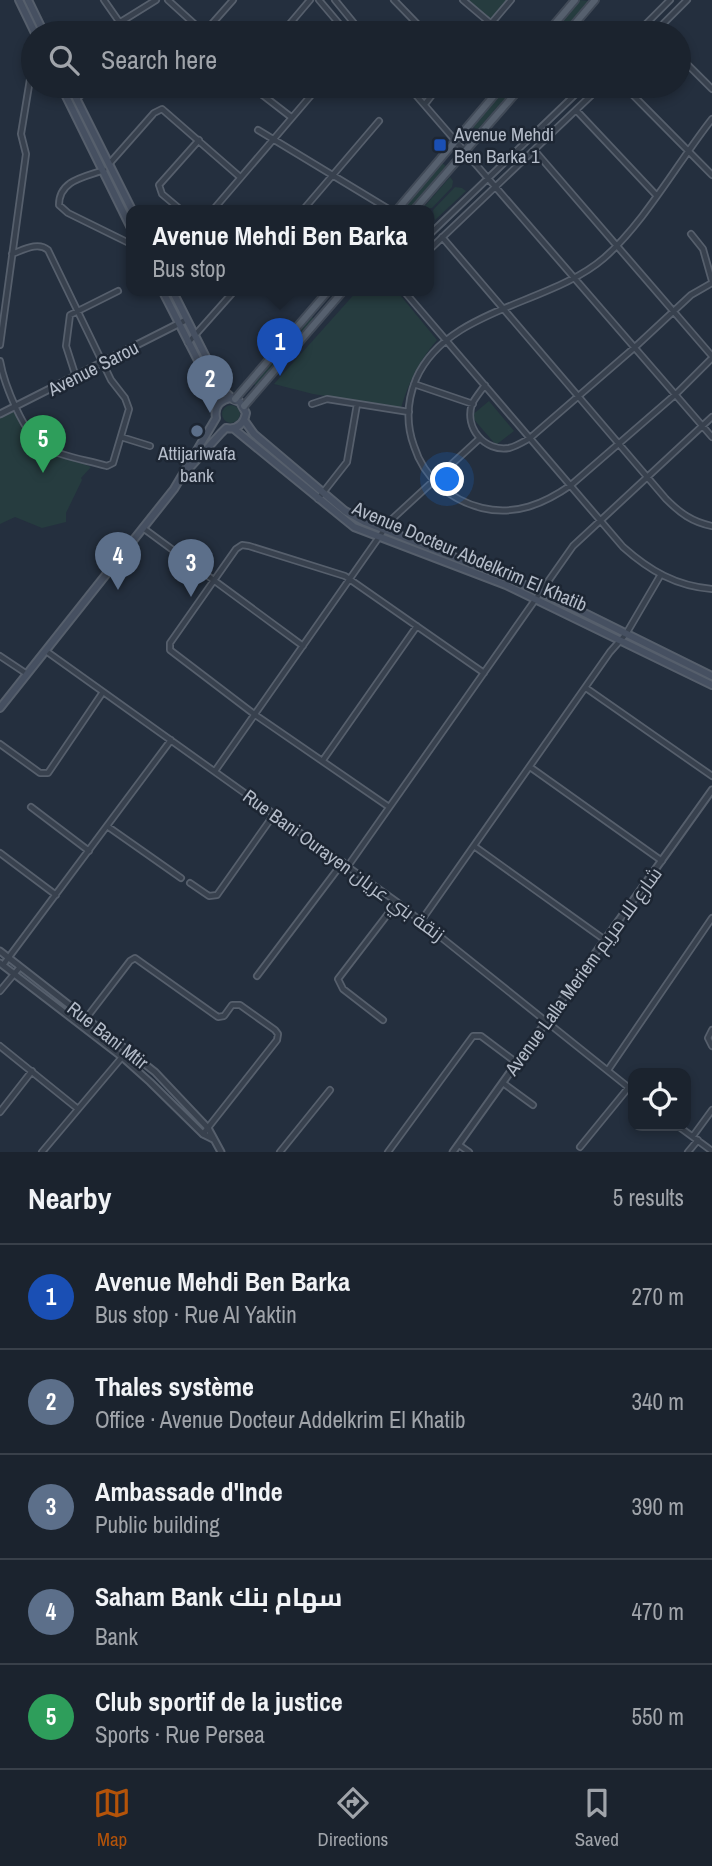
<!DOCTYPE html>
<meta charset="utf-8">
<style>
:root{--surface:#1b232e;--page:#242b36;--text:#f1f3f6;--muted:#a0a4aa;--line:#39404a;--accent:#b45309}
body{margin:0;font-family:"Archivo Narrow",Cairo,sans-serif;background:var(--page);color:var(--text)}
.controls{position:absolute;right:21px;bottom:21px;display:grid;overflow:hidden;border-radius:14px;box-shadow:0 4px 10px #0003}
.controls button{width:63px;height:63px;display:grid;place-items:center;padding:0;border:0;border-bottom:2px solid var(--line);background:var(--surface);color:var(--text);font:35px sans-serif}
.you{position:absolute;left:448px;top:480px;width:24px;height:24px;margin:-18px;border:5px solid #fff;border-radius:50%;background:#1a73e8;box-shadow:0 0 0 10px #1a73e833}
.badge{display:grid;place-items:center;width:46px;height:46px;border-radius:50%;background:var(--accent);color:#fff;font-size:23px;font-weight:700}
.pin{position:absolute;translate:-50% -58px;filter:drop-shadow(0 2px 4px #0008)}
.pin::after{content:'';position:absolute;top:37px;width:24px;height:21px;background:inherit;clip-path:polygon(0 0,100% 0,50% 100%)}
.popup{position:absolute;left:126px;top:205px;width:308px;height:91px;box-sizing:border-box;display:grid;place-content:center;border-radius:14px;background:var(--surface);filter:drop-shadow(0 2px 5px #0005);font-size:23px;white-space:nowrap;color:var(--muted)}
.popup b{font-size:26px;color:var(--text)}
.popup::after{content:'';position:absolute;left:50%;top:100%;margin-left:-14px;border:14px solid transparent;border-top-color:var(--surface)}
.list{margin:0;padding:0;list-style:none}
h2{display:flex;justify-content:space-between;align-items:center;height:91px;margin:0;padding:0 28px;font-size:30px}
h2 small{font-size:23px;font-weight:400;color:var(--muted)}
.list li{display:grid;grid-template-columns:46px 1fr auto;gap:21px;align-items:center;box-sizing:border-box;height:105px;padding:0 28px;border-top:2px solid var(--line)}
.list b{display:block;font-size:26px;white-space:nowrap}
.list p{margin:0;font-size:23px;white-space:nowrap;color:var(--muted)}
.list em{font-size:23px;font-style:normal;color:var(--muted)}
.icon{flex:none;width:38px;height:38px;fill:none;stroke:currentColor;stroke-width:2;stroke-linecap:round;stroke-linejoin:round}
.map{position:relative;flex:none;width:712px;height:1152px;overflow:hidden}
.search{position:absolute;background:var(--surface);box-shadow:0 4px 10px #0003;left:21px;right:21px;top:21px;height:77px;display:flex;align-items:center;gap:18px;box-sizing:border-box;padding:0 24px;border-radius:38px;color:var(--muted);font-size:26px}
.sheet{height:616px;background:var(--surface)}
nav{display:flex;justify-content:space-around;align-items:center;box-sizing:border-box;height:98px;border-top:2px solid var(--line);background:var(--surface);font-size:19px;color:var(--muted)}
nav a{display:grid;justify-items:center;gap:4px}
nav .on{color:var(--accent)}
.map>svg:first-child{display:block}
.green{fill:#263c3f}
.lines{fill:none;stroke-linecap:round;stroke-linejoin:round}
.minor-casing{stroke:#565f6c;stroke-width:8}
.tertiary-casing{stroke:#565f6c;stroke-width:9}
.secondary-casing{stroke:#565f6c;stroke-width:10}
.primary-casing{stroke:#414a57;stroke-width:10}
.minor{stroke:#38414e;stroke-width:4.5}
.tertiary{stroke:#38414e;stroke-width:5}
.secondary{stroke:#465061;stroke-width:6}
.primary{stroke:#56606e;stroke-width:6}
.transit-dot{fill:#1a4fb4;stroke:#1d2633;stroke-width:2.5}
.service-dot{fill:#5c6f8a;stroke:#1d2633;stroke-width:2.5}
.labels{text-anchor:middle;stroke-width:5;stroke-linejoin:round;paint-order:stroke}
.poi-label{font-size:19px;fill:#b4bcc9;stroke:#1d2633;text-anchor:start}
.street-label{font-size:19px;fill:#b4bcc9;stroke:#1d2633}
</style>
<div class="map">
<svg width="712" height="1152" viewBox="0 0 712 1152">
<rect width="100%" height="100%" fill="#242f3e"/>
<path class="green" d="M 467,0 L 510,0 L 491,21 Z
M 579,0 L 589,1 L 561,33 L 551,33 Z
M 64,86 L 67,86 L 104,163 L 102,163 Z
M 506,86 L 516,86 L 477,130 L 472,126 Z
M 442,163 L 446,166 L 409,210 L 402,210 Z
M 450,177 L 453,181 L 452,187 L 432,208 L 423,208 Z
M 455,187 L 462,188 L 466,191 L 435,220 L 433,210 Z
M 358,290 L 396,290 L 437,340 C 419,361 409,381 401,408 L 313,394 L 274,384 Z
M 311,316 L 315,320 L 257,387 L 253,383 Z
M 489,401 L 514,431 L 496,445 L 471,416 Z
M222 414a9 9 0 1 1 18 0a9 9 0 1 1-18 0Z
M 15,410 L 35,443 L 91,467 L 81,478 L 82,480 L 66,513 L 66,522 L 42,528 L 15,517 L 0,524 L 0,415 Z
M 387,534 L 533,591 L 534,593 L 384,536 Z
M 542,595 L 614,630 L 615,632 L 541,598 Z
M 633,640 L 712,679 L 712,681 L 632,643 Z"/>
<g class="lines">
<defs>
<path id="minor" d="M 104,0 L 127,33
M 168,0 L 201,30 L 210,26 L 233,0
M 319,0 L 347,33
M 335,0 L 362,33
M 394,0 L 426,33
M 463,0 L 502,33
M 119,23 L 156,0
M 282,33 L 310,0
M 483,33 L 511,0
M 637,33 L 670,0
M 654,33 L 687,0
M 679,56 L 712,89
M 251,86 L 291,117
M 408,86 L 712,437
M 624,86 L 712,175
M 76,98 L 95,86
M 425,104 L 439,86
M 576,110 L 656,195
M 712,119 C 678,162 645,222 604,258 C 550,305 447,308 416,379 C 407,401 406,424 414,446 C 424,478 450,500 482,508 C 515,516 544,504 571,485 L 676,394 L 712,358
M 258,130 L 390,210
M 535,151 L 712,356
M 109,164 L 154,113 L 162,109 L 240,177
M 104,170 C 85,177 59,180 59,205 L 68,213 L 131,244
M 181,210 L 162,194 L 159,185 L 199,140
M 213,210 L 319,86
M 303,210 L 379,121
M 691,234 L 703,249 L 712,281
M 429,235 L 584,86
M 442,237 L 666,499 C 680,513 692,522 712,526
M 429,250 L 601,86
M 403,290 L 623,547 C 650,571 676,586 712,589
M 188,343 L 235,290
M 0,345 L 26,154 L 21,134 L 33,61
M 0,361 C 4,384 24,435 44,447 C 62,457 87,460 107,466 L 113,463 L 129,409 L 125,398 L 111,380 L 48,250 C 38,241 23,250 12,254
M 76,377 L 66,346 L 70,315 L 118,291
M 414,384 L 473,404
M 485,385 C 481,391 475,398 472,404 C 464,428 485,452 509,448 C 517,446 523,442 530,438 L 634,348 L 691,295 L 712,283
M 312,404 L 327,399 L 409,412
M 121,437 L 150,446
M 318,499 L 347,462 L 357,404
M 143,528 L 303,646
M 46,651 L 397,902 L 633,1091
M 0,656 L 27,674
M 586,688 L 712,776
M 0,744 L 40,773 L 48,773 L 103,692
M 323,760 L 417,626
M 530,767 L 662,861
M 215,771 L 391,520 L 479,439
M 31,807 L 89,851
M 389,807 L 254,714 L 170,650 L 170,643 L 236,549 L 242,545 L 249,546 L 345,576 L 484,673
M 107,826 L 181,878
M 474,846 L 605,940
M 0,853 L 56,895
M 348,866 L 573,546 L 712,417
M 190,883 L 209,896 L 217,895 L 275,813
M 421,921 L 610,652 L 626,634 L 660,576
M 3,965 L 171,740
M 257,976 L 343,862
M 0,991 L 20,967
M 383,1020 L 343,989 L 338,979 L 397,902
M 81,1025 L 130,961 L 135,958 L 218,1017 L 224,1016 L 232,1005 L 240,1005 L 275,1030 L 278,1034 L 277,1040 L 203,1134
M 712,1030 L 708,1038 L 712,1046
M 0,1046 L 78,1109
M 608,1070 L 712,918
M 503,1083 L 533,1105
M 0,1112 L 32,1071
M 678,1126 L 712,1151
M 693,1136 L 712,1110
M 459,1145 L 469,1152
M 580,1147 L 629,1087
M 42,1152 L 128,1050
M 280,1152 L 330,1090
M 388,1152 L 473,1036 L 481,1036 L 517,1063
M 688,1152 L 698,1140"/>
<path id="tertiary" d="M 0,414 L 186,320
M 0,951 L 155,1072 L 208,1128 L 221,1152
M 0,963 L 122,1057 L 150,1082 L 203,1134 L 213,1139
M 453,1152 L 712,790"/>
<path id="secondary" d="M 19,0 L 35,33
M 28,0 L 44,33
M 61,86 L 131,228
M 70,86 L 132,210
M 162,290 L 214,392 L 217,406
M 172,290 L 222,389 L 232,398
M 244,420 L 254,434 L 345,511 L 365,522 L 540,591 L 712,676
M 234,429 L 354,527 L 506,585 L 712,685
M 0,708 L 174,489 L 216,418 C 214,407 220,400 230,398 L 240,402 L 246,413 C 244,424 237,430 226,428 L 221,433 L 184,474"/>
<path id="primary" d="M 547,33 L 575,0
M 567,33 L 595,0
M 397,210 L 502,86
M 414,210 L 522,86
M 235,399 L 329,290
M 244,406 L 344,290"/>
</defs>
<use href="#minor" class="minor-casing"/>
<use href="#tertiary" class="tertiary-casing"/>
<use href="#secondary" class="secondary-casing"/>
<use href="#primary" class="primary-casing"/>
<use href="#minor" class="minor"/>
<use href="#tertiary" class="tertiary"/>
<use href="#secondary" class="secondary"/>
<use href="#primary" class="primary"/>
</g>
<rect class="transit-dot" x="433" y="138" width="14" height="14" rx="3.5"/>
<circle class="service-dot" cx="197" cy="431" r="7"/>
<g class="labels">
<g class="poi-label">
<text x="454" y="141">Avenue Mehdi<tspan x="454" dy="22">Ben Barka 1</tspan></text>
<text x="197" y="460" text-anchor="middle">Attijariwafa<tspan x="197" dy="22">bank</tspan></text>
</g>
<g class="street-label">
<text transform="translate(93 368) rotate(-27)" y="7">Avenue Sarou</text>
<text transform="translate(470 556) rotate(23)" y="7">Avenue Docteur Abdelkrim El Khatib</text>
<text transform="translate(344 865) rotate(36)" y="7">Rue Bani Ourayen زنقة بني عريان</text>
<text transform="translate(583 971) rotate(-54)" y="7">Avenue Lalla Meriem شارع للا مريم</text>
<text transform="translate(108 1035) rotate(38)" y="7">Rue Bani Mtir</text>
</g>
</g>
</svg>
<div class="controls">
<button><svg class="icon" aria-label="locate" viewBox="0 0 24 24"><circle cx="12" cy="12" r="6"/><path d="M12 2v4M12 18v4M2 12h4M18 12h4"/></svg></button>
</div>
<div class="you"></div>
<div class="pin badge" style="left:280px;top:376px;background:#1a4fb4">1</div>
<div class="popup"><b>Avenue Mehdi Ben Barka</b>Bus stop</div>
<div class="pin badge" style="left:210px;top:413px;background:#5c6f8a">2</div>
<div class="pin badge" style="left:191px;top:597px;background:#5c6f8a">3</div>
<div class="pin badge" style="left:118px;top:590px;background:#5c6f8a">4</div>
<div class="pin badge" style="left:43px;top:473px;background:#2e9e5b">5</div>
<div class="search"><svg class="icon" aria-label="search" viewBox="0 0 24 24"><circle cx="10" cy="10" r="6"/><path d="M15 15l6 6"/></svg>Search here</div>
</div>
<section class="sheet">
<h2>Nearby<small>5 results</small></h2>
<ul class="list">
<li><span class="badge" style="background:#1a4fb4">1</span><div><b>Avenue Mehdi Ben Barka</b><p>Bus stop · Rue Al Yaktin</p></div><em>270 m</em></li>
<li><span class="badge" style="background:#5c6f8a">2</span><div><b>Thales système</b><p>Office · Avenue Docteur Addelkrim El Khatib</p></div><em>340 m</em></li>
<li><span class="badge" style="background:#5c6f8a">3</span><div><b>Ambassade d'Inde</b><p>Public building</p></div><em>390 m</em></li>
<li><span class="badge" style="background:#5c6f8a">4</span><div><b>Saham Bank سهام بنك</b><p>Bank</p></div><em>470 m</em></li>
<li><span class="badge" style="background:#2e9e5b">5</span><div><b>Club sportif de la justice</b><p>Sports · Rue Persea</p></div><em>550 m</em></li>
</ul>
</section>
<nav>
<a class="on"><svg class="icon" aria-label="map" viewBox="0 0 24 24"><path d="M3 6l6-2 6 2 6-2v14l-6 2-6-2-6 2zM9 4v14M15 6v14"/></svg>Map</a>
<a><svg class="icon" aria-label="directions" viewBox="0 0 24 24"><path d="M12 3l9 9-9 9-9-9zM9 14v-3h6M13 9l2 2-2 2"/></svg>Directions</a>
<a><svg class="icon" aria-label="saved" viewBox="0 0 24 24"><path d="M7 4h10v16l-5-4-5 4z"/></svg>Saved</a>
</nav>
